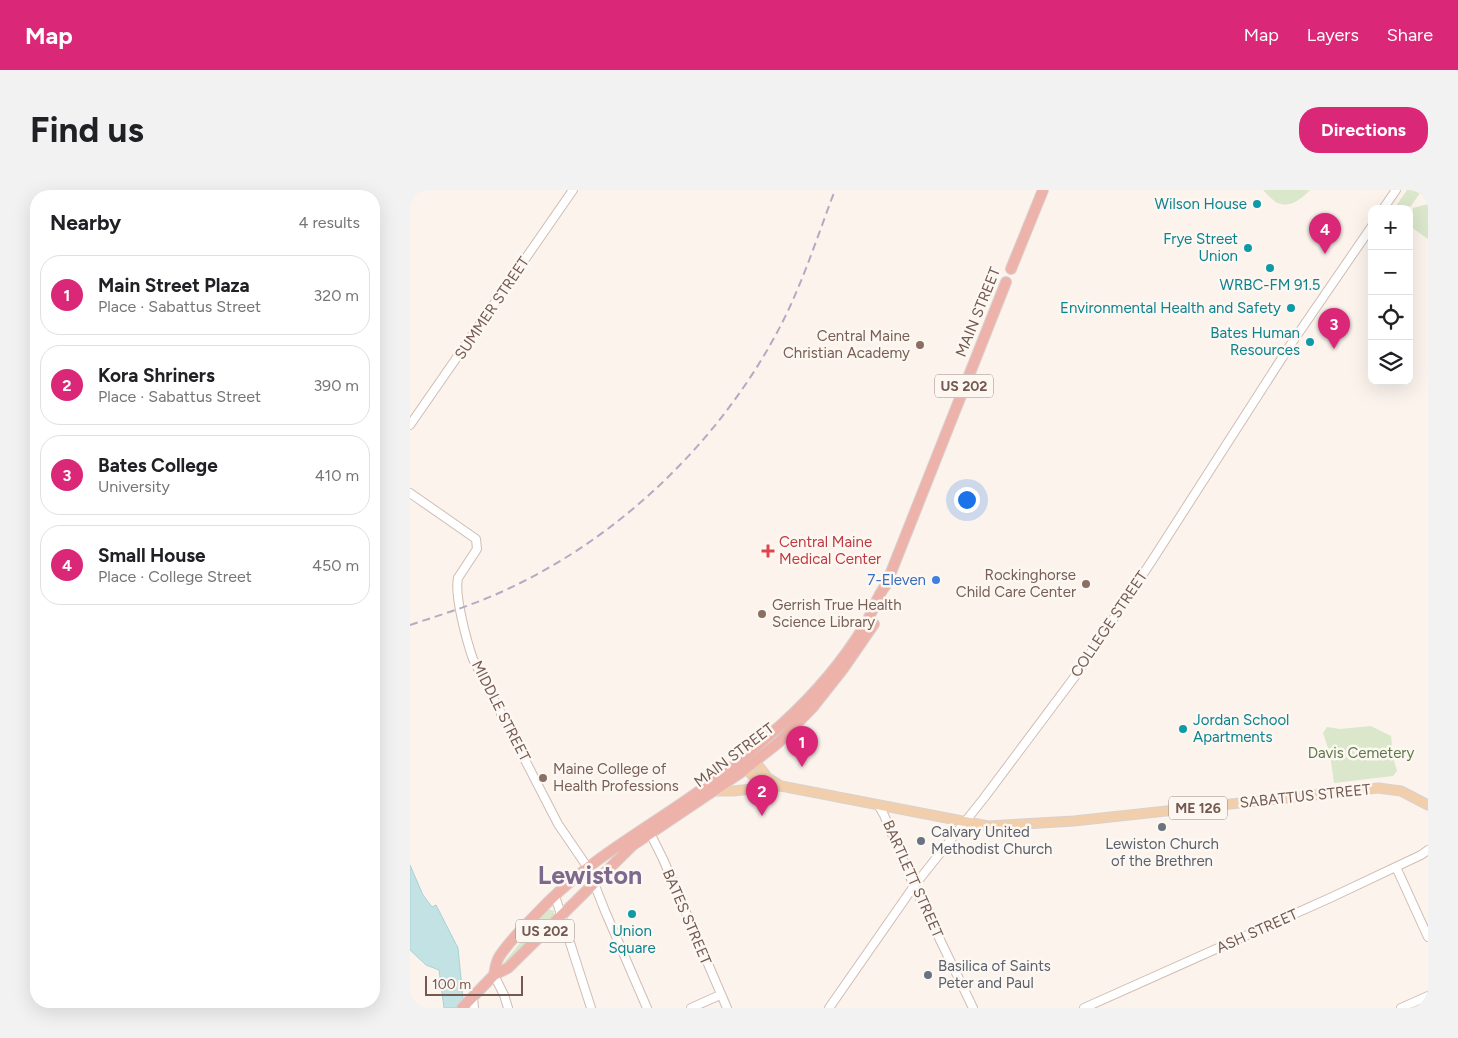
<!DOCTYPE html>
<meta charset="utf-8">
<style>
:root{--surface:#fff;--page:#f2f2f2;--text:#202124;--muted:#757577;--line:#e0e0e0;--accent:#db2777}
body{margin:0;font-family:Figtree,sans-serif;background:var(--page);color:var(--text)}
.controls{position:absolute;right:15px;top:15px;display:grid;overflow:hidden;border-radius:10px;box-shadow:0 5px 20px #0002}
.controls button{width:45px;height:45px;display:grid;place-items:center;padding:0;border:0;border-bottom:1px solid var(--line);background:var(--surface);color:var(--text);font:25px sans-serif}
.scale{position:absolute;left:15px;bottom:12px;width:98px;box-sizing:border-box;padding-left:5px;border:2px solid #735951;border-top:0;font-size:14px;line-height:18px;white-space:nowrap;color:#735951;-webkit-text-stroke:4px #fdf7f2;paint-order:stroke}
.you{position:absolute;left:556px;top:309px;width:18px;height:18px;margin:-12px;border:4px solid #fff;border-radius:50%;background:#1a73e8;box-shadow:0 0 0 8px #1a73e833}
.badge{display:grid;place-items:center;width:32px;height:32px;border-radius:50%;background:var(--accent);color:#fff;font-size:16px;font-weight:700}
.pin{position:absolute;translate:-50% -41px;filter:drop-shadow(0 1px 2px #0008)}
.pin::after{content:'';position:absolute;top:26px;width:18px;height:15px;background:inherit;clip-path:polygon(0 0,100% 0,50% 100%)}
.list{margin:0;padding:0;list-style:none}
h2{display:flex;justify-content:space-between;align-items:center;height:65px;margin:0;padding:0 20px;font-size:21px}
h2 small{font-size:16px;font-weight:400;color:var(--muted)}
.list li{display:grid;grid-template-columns:32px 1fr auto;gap:15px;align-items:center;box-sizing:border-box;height:80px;margin:0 10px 10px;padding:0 10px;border:1px solid var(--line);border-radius:20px}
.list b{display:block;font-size:19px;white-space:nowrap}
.list p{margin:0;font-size:16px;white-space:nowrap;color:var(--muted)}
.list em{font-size:16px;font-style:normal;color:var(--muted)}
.icon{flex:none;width:28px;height:28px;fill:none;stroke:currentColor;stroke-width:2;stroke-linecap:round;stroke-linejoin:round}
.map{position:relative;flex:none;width:1018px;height:818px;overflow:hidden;border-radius:20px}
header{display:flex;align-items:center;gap:30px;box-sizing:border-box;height:70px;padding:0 25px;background:var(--accent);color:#fff}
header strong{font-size:24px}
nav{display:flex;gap:28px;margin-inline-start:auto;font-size:18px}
.intro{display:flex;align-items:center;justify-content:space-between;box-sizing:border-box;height:120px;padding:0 30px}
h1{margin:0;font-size:35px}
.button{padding:12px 22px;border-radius:20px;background:var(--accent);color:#fff;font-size:18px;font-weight:700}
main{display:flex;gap:30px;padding:0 30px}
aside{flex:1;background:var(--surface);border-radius:20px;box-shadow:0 5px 20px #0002}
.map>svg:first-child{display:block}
.green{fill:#dae7cb}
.water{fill:#c2e2e3;stroke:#a9d2d3}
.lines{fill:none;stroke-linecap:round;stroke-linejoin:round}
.secondary-casing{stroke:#d0bcb3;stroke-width:10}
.primary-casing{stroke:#d8d1ce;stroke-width:11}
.highway-casing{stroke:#d8d1ce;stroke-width:12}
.secondary{stroke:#fff;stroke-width:8}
.primary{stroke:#f1cfac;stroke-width:9}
.highway{stroke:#edb3aa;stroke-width:10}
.rail{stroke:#b5aac4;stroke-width:2;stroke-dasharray:8 5;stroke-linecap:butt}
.culture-dot{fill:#0f9aa8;stroke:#fdf7f2;stroke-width:2}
.education-dot{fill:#8d6e63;stroke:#fdf7f2;stroke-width:2}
.health-dot{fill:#e0444e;stroke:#fdf7f2;stroke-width:2}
.shop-dot{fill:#3f7fe0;stroke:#fdf7f2;stroke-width:2}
.worship-dot{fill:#6b7280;stroke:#fdf7f2;stroke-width:2}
.labels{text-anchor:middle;stroke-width:5;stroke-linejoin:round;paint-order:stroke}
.shield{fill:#fdf7f2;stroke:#9c8881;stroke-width:1}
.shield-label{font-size:14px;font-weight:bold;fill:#735951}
.culture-label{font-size:15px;fill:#0d838f;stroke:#fdf7f2;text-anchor:end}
.street-label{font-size:15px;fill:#735951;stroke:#fdf7f2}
.education-label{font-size:15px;fill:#785e54;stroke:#fdf7f2;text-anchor:end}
.health-label{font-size:15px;fill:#be3a42;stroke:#fdf7f2;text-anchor:start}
.shop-label{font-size:15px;fill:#366cbe;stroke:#fdf7f2;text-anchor:end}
.park-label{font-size:15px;fill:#5e784a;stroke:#fdf7f2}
.worship-label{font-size:15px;fill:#5b616d;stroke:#fdf7f2;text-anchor:start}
.town-label{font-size:25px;font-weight:bold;fill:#7d698e;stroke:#fdf7f2}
</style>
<header>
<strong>Map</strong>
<nav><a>Map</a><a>Layers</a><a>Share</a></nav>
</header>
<div class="intro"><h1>Find us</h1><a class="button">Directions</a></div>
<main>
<aside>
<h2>Nearby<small>4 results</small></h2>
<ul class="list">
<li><span class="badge">1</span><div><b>Main Street Plaza</b><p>Place · Sabattus Street</p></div><em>320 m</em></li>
<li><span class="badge">2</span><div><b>Kora Shriners</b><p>Place · Sabattus Street</p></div><em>390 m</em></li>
<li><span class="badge">3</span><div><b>Bates College</b><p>University</p></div><em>410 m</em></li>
<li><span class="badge">4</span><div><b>Small House</b><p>Place · College Street</p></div><em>450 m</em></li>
</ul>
</aside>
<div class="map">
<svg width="1018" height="818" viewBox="0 0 1018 818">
<rect width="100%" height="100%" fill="#fbf3ec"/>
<path class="green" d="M 853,0 L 900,0 C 892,8 880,19 868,13 C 863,11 857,4 853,0 Z
M 997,0 L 1012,0 L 1001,16 L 984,19 Z
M 1018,14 L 1018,49 L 1001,37 L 1003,18 Z
M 961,536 L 981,546 L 983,567 L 987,581 L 983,586 L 924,593 L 920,564 L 913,543 L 917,537 L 930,539 Z
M 138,719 L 144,721 L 144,725 L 92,777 L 91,776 Z"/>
<path class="water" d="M 0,675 L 13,705 L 22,717 L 26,715 L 48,758 L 54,818 L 34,818 L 29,780 L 16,775 L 0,760 Z"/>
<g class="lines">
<defs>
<path id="secondary" d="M 973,19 L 986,0
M 0,235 L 163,0
M 0,303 L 66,349 L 67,359 L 48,388 C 44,405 57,452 63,469 L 148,634 L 178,678 L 195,721 L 237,818
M 468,615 L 474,625 L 504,696 L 563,818
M 238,639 L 253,669 L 317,818
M 986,677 L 1018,747
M 145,706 L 181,818
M 84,785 L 94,805 L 98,818
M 63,808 L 64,818
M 281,818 L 310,805
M 419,818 L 504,696 L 574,608 L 666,485 L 743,369 L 879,157 L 962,36
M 674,818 L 920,708 L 1011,665 L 1018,660
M 991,818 L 1018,806"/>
<path id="primary" d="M 341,566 L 358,588 L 371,596 L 578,636 L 664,631 L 968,598 L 991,601 L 1018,615
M 332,574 C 341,585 349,593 363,595
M 304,601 L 323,601 L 371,596"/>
<path id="highway" d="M 601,79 L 633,0
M 84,785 C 85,779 86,772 89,767 C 102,747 121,730 137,713 C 185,665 245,634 299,594 C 325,576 349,555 372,534 C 404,505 433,471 455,435 C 463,422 466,407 476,395 L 596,92
M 52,818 L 84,785 L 98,778 L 223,655 L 330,583 L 368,553 L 403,517 L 433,479 L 464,434"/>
</defs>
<use href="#secondary" class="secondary-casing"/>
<use href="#primary" class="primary-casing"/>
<use href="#highway" class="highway-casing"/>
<use href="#secondary" class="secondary"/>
<use href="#primary" class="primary"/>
<use href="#highway" class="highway"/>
<path class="rail" d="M 0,435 C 30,425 60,416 89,403 C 211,349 316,246 375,127 C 395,86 409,42 425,0"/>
</g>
<g class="culture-dot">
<circle cx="847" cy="14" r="5"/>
<circle cx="838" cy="58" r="5"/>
<circle cx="860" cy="78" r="5"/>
<circle cx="881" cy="118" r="5"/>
<circle cx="900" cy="152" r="5"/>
<circle cx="773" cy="539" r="5"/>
<circle cx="222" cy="724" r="5"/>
</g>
<g class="education-dot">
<circle cx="510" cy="155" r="5"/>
<circle cx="676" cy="394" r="5"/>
<circle cx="352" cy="424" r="5"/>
<circle cx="133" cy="588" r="5"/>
</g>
<path class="health-dot" d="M355.5 353.5h5v5h5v5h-5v5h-5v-5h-5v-5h5z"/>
<circle class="shop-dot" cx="526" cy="390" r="5"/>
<g class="worship-dot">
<circle cx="752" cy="637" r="5"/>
<circle cx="511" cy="651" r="5"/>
<circle cx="518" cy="785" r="5"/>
</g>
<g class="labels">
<g class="shield">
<rect x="525" y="184.5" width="58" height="23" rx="4"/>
<rect x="759" y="606.5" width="58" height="23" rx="4"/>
<rect x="106" y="729.5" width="58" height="23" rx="4"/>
</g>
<g class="shield-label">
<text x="554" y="201">US 202</text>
<text x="788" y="623">ME 126</text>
<text x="135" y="746">US 202</text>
</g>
<g class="culture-label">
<text x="837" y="19">Wilson House</text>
<text x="828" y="54">Frye Street<tspan x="828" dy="17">Union</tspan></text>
<text x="860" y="100" text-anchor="middle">WRBC-FM 91.5</text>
<text x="871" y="123">Environmental Health and Safety</text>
<text x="890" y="148">Bates Human<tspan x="890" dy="17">Resources</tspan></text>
<text x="783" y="535" text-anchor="start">Jordan School<tspan x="783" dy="17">Apartments</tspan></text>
<text x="222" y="746" text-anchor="middle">Union<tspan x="222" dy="17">Square</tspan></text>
</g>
<g class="street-label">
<text transform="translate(82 118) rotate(-56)" y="5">SUMMER STREET</text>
<text transform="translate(568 122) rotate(-68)" y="5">MAIN STREET</text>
<text transform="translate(699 434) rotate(-56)" y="5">COLLEGE STREET</text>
<text transform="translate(91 521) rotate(63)" y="5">MIDDLE STREET</text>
<text transform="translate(324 565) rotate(-37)" y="5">MAIN STREET</text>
<text transform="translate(895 606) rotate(-6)" y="5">SABATTUS STREET</text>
<text transform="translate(503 689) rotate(66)" y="5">BARTLETT STREET</text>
<text transform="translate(277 727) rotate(67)" y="5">BATES STREET</text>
<text transform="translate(847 741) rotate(-24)" y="5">ASH STREET</text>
</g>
<g class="education-label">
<text x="500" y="151">Central Maine<tspan x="500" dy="17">Christian Academy</tspan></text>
<text x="666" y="390">Rockinghorse<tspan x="666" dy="17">Child Care Center</tspan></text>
<text x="362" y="420" text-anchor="start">Gerrish True Health<tspan x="362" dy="17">Science Library</tspan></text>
<text x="143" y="584" text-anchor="start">Maine College of<tspan x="143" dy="17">Health Professions</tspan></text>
</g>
<g class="health-label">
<text x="369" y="357">Central Maine<tspan x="369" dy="17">Medical Center</tspan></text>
</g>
<g class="shop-label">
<text x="516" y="395">7-Eleven</text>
</g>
<g class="park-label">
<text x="951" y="568">Davis Cemetery</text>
</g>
<g class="worship-label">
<text x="521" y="647">Calvary United<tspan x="521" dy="17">Methodist Church</tspan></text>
<text x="752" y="659" text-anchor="middle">Lewiston Church<tspan x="752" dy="17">of the Brethren</tspan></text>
<text x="528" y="781">Basilica of Saints<tspan x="528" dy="17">Peter and Paul</tspan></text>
</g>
<g class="town-label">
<text x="180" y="694">Lewiston</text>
</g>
</g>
</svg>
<div class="controls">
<button>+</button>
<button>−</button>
<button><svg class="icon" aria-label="locate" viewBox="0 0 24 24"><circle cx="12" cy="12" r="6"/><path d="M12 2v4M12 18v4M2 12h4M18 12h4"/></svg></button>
<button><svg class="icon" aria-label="layers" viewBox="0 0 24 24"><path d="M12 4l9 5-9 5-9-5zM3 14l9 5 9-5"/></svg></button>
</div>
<div class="scale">100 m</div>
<div class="you"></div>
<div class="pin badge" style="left:392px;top:577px">1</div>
<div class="pin badge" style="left:352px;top:626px">2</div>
<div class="pin badge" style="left:924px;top:159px">3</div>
<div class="pin badge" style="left:915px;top:64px">4</div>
</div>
</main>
